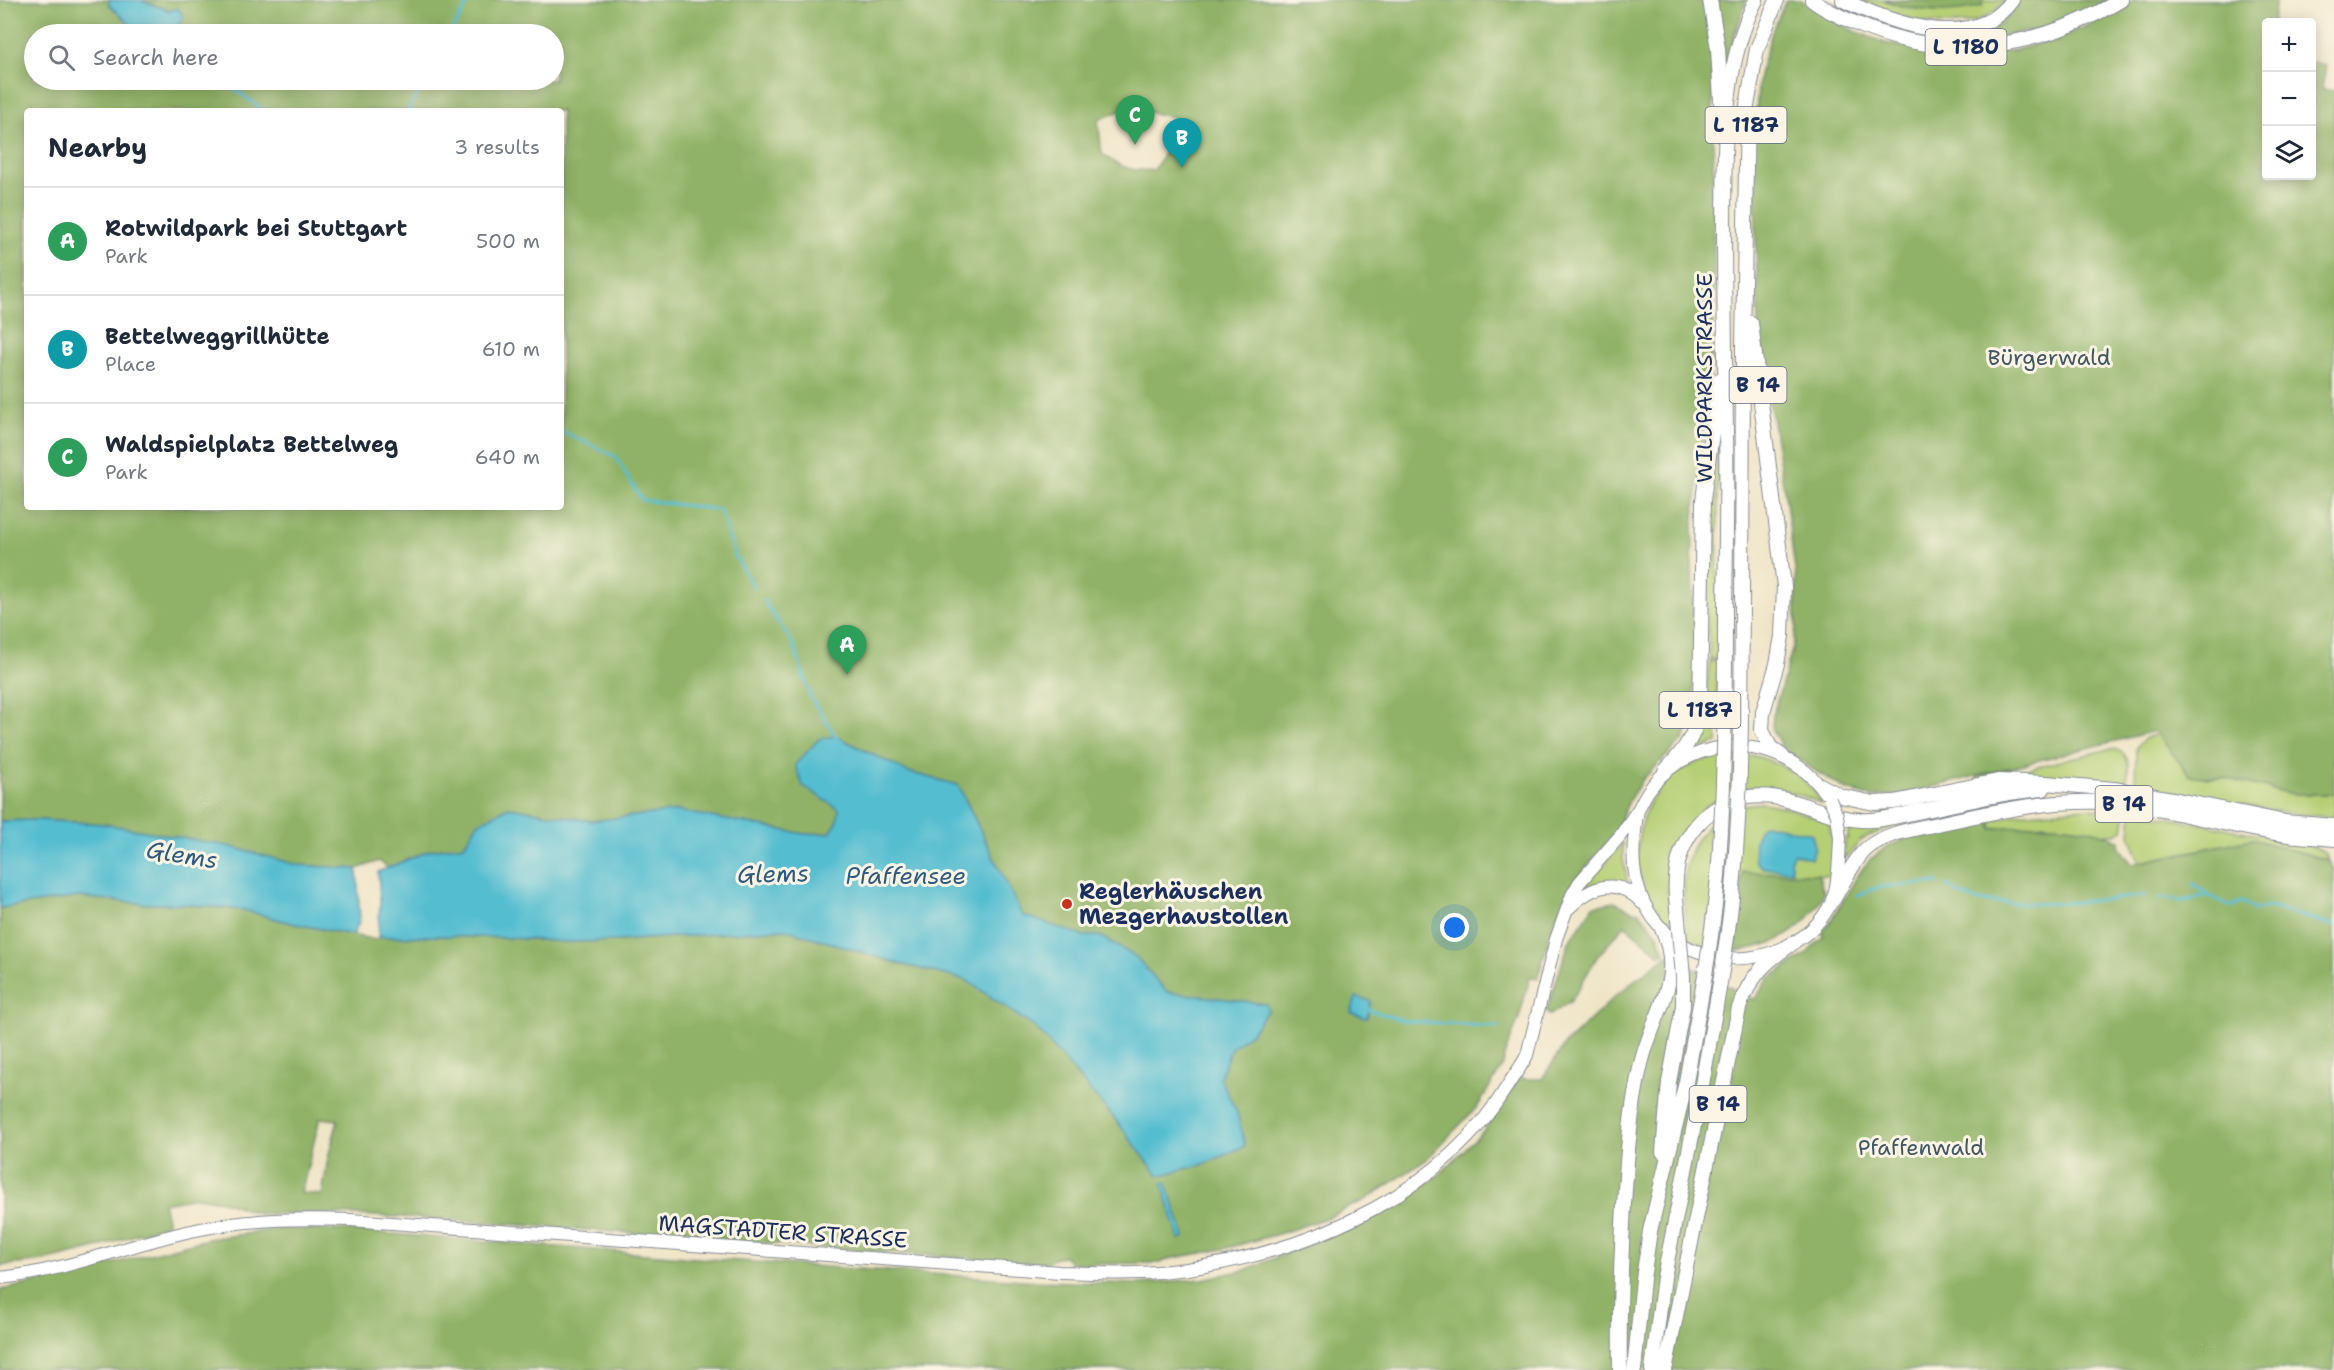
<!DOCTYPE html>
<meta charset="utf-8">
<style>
:root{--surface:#fff;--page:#f2f2f3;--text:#1f2937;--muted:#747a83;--line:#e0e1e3;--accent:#c8321e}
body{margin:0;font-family:"Shantell Sans",sans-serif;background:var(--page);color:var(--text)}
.controls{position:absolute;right:18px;top:18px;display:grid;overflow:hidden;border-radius:6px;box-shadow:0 3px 15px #0003}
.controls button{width:54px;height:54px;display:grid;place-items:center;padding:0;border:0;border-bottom:2px solid var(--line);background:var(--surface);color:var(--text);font:30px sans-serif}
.you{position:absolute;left:1455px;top:928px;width:21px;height:21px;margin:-15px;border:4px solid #fff;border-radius:50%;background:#1a73e8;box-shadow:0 0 0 9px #1a73e833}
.badge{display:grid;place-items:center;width:39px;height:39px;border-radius:50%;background:var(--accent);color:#fff;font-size:20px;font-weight:700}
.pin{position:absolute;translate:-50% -50px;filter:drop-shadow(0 2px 3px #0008)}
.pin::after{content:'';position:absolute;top:32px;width:21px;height:18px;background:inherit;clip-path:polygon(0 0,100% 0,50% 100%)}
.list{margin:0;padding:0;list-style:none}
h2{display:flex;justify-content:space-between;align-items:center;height:78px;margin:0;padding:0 24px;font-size:26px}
h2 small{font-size:20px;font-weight:400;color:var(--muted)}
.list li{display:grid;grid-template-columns:39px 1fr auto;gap:18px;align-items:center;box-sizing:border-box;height:108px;padding:0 24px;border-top:2px solid var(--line)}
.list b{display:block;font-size:22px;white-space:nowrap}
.list p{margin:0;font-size:20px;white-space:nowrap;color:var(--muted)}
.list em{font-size:20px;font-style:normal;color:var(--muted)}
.icon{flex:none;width:33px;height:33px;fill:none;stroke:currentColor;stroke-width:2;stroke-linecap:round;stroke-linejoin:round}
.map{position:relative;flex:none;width:2334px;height:1370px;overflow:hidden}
.search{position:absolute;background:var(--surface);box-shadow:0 3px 15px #0003;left:24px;top:24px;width:540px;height:66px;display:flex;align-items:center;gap:15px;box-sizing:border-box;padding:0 21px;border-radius:33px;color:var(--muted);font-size:22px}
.panel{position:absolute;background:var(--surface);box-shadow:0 3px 15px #0003;left:24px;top:108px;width:540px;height:402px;border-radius:6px}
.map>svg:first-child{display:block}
.green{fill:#b5cf75;stroke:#687f6a;stroke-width:1.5}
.forest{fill:#90b266;stroke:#567062;stroke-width:1.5;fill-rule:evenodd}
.water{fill:#54bdd0;stroke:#387697;stroke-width:1.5}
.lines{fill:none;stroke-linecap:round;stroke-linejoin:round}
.stream{stroke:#54bdd0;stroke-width:3}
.secondary-casing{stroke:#858a92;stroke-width:14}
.trunk-casing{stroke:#858a92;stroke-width:16}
.secondary{stroke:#fff;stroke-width:12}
.trunk{stroke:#fff;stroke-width:14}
.secondary-bridge-casing{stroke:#858a92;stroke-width:14;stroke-linecap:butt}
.trunk-bridge-casing{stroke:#858a92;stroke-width:16;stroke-linecap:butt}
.secondary-bridge{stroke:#fff;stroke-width:12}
.trunk-bridge{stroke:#fff;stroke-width:14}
.poi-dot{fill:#c8321e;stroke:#fcf5e5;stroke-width:2}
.labels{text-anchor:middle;stroke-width:6;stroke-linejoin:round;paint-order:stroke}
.shield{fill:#fcf5e5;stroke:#5e6a86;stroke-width:1.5}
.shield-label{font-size:21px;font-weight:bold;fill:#1b2f5e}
.park-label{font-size:22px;fill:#425764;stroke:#fcf5e5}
.street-label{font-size:22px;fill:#1b2f5e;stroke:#fcf5e5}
.poi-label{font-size:22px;font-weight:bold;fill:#1b2f5e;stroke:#fcf5e5;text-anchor:start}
.water-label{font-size:24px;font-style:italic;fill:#2c5a80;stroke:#fcf5e5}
</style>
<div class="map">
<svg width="2334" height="1370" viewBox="0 0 2334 1370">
<rect width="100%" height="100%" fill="#fcf5e5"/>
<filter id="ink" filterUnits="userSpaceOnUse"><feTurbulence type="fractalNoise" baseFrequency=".0167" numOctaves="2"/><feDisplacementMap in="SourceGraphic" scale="12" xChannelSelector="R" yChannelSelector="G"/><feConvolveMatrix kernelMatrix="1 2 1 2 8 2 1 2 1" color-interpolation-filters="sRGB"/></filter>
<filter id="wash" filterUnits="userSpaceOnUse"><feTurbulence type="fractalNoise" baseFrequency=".008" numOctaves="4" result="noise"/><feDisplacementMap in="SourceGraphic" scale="24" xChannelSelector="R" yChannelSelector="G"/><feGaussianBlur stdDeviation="1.35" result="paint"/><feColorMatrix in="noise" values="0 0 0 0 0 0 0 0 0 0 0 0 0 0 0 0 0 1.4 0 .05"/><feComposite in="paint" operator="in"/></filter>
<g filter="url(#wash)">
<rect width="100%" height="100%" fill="#efe4c6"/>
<path class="green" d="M 1861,0 L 1884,0 L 1898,5 L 1918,9 L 1982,6 L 1983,0 L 2006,0 C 1997,9 1988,18 1975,21 C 1938,31 1893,16 1861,0 Z
M 1718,435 L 1717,659 L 1710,659 L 1707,617 L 1707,523 Z
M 1710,661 L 1717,661 L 1717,743 L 1696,750 L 1694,746 C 1708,718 1705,691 1710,661 Z
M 2157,734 L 2206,778 L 2224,778 L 2293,794 L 2334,794 L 2334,818 L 2281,812 L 2135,785 L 2136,747 L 2146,738 Z
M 2109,749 C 2131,750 2130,765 2126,783 L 2074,778 L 1978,780 L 1977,777 L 2010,769 L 2023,770 Z
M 1745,754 C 1770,758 1799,772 1815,792 C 1819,797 1817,797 1821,803 C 1802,796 1784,788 1763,788 C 1721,786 1681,818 1671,859 C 1666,882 1669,905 1672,927 C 1656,910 1640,889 1637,864 C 1636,858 1638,851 1638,845 C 1642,786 1688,754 1745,754 Z
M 2094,794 L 2056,796 L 2012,802 L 1896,826 L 1868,836 L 1860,841 L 1847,857 L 1844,856 L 1845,839 L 1848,838 L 1848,830 L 1854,830 L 1856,828 C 1908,825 1959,808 2011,799 C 2038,794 2066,794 2094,794 Z
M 1763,803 L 1785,807 L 1829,822 L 1831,835 L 1835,838 L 1831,876 L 1742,872 L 1735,951 L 1708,947 L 1688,938 C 1686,921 1683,904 1684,887 C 1684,841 1716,804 1763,803 Z
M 2086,808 L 2126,811 L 2123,830 L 2115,834 L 2105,834 L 2044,824 L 1992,829 L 1991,823 L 1983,822 L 2017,814 Z
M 2132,811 L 2273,837 L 2313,846 L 2326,854 L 2328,860 L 2252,839 L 2140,862 L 2130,835 Z
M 1623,843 L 1623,859 L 1628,884 C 1612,880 1596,880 1582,889 Z"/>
<path class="forest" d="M 0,0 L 109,0 L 109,5 L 141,34 L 34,34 L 34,80 L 554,80 L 554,34 L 171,34 L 183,19 L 170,11 L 140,0 L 1703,0 L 1710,39 L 1713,84 L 1714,291 L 1711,367 L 1693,527 L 1692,569 L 1695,664 L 1692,715 L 1684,739 L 1643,779 L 1631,797 L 1613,835 L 1570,887 L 1551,930 L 1538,978 L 1530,977 L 1519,1018 L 1504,1056 L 1503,1065 L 1478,1106 L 1426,1160 L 1367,1199 L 1326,1218 L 1282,1233 L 1224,1249 L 1168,1259 L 1161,1263 L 1091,1264 L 1070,1263 L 1065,1256 L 1056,1257 L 1049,1262 L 1036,1263 L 440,1219 L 309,1213 L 259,1214 L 223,1201 L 196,1197 L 163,1203 L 168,1224 L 96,1248 L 44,1261 L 0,1266 L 0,908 L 79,897 L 148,904 L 185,904 L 244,910 L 291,923 L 377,940 L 378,937 L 445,936 L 512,938 L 567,942 L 617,941 L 785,929 L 901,964 L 966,980 L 1037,1029 L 1115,1119 L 1157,1173 L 1161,1175 L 1204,1164 L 1245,1146 L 1237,1112 L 1219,1079 L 1231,1048 L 1252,1032 L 1266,1004 L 1167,992 L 1136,957 L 1100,936 L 1083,936 L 1022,915 L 958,785 L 908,772 L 836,736 L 803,786 L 840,809 L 837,823 L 830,833 L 804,834 L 678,811 L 591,821 L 509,807 L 478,823 L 464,845 L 431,850 L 388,868 L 379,861 L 357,869 L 298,865 L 228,846 L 104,824 L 38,820 L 0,821 ZM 1135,105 L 1148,112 L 1176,118 L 1174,137 L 1154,170 C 1132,172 1120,167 1102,154 L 1098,120 ZM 27,111 L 561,111 L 561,507 L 27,507 ZM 320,1118 L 338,1120 L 328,1158 L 322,1195 L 301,1193 Z
M 1717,0 L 1747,0 L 1734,36 L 1726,76 L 1721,20 Z
M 1786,0 L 1800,0 L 1845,27 L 1885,43 L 1940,53 L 1977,54 L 2015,50 L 2050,41 L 2090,25 L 2134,0 L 2276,0 L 2273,22 L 2266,22 L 2266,176 L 2312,176 L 2312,62 L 2326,65 L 2322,89 L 2334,91 L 2334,794 L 2293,794 L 2224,778 L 2190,776 L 2155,731 L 1901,795 L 1872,797 L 1845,789 L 1812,769 L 1782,747 L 1772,730 L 1773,715 L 1793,647 L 1796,627 L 1796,577 L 1786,501 L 1758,332 L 1754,142 L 1759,75 L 1773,29 Z
M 1827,0 C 1841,3 1855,14 1869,19 C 1915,38 1992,54 2021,0 L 2109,0 C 2018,50 1920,53 1827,0 Z
M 1884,0 L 1983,0 L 1982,6 C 1948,14 1917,13 1884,0 Z
M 1983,822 L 1991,823 L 1992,829 C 2034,823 2082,821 2120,841 L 2119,847 L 2132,864 L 2252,839 L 2328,860 L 2334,869 L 2334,1370 L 0,1370 L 0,1290 L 53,1279 L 208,1239 L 278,1229 L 342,1230 L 709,1259 L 1037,1281 L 1140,1284 L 1202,1279 L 1245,1270 L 1379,1215 L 1441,1173 L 1485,1129 L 1519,1079 L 1542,1079 L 1565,1044 L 1619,993 L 1668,955 L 1754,1000 L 1768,979 L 1805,955 L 1824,936 L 1822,933 C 1839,912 1848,888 1864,867 C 1890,833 1944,830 1983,822 Z
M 1742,872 L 1818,874 L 1824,893 C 1806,932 1775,946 1735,951 Z
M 1614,902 L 1636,912 L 1639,911 L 1658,935 L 1665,953 L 1660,955 L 1625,925 L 1597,957 L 1571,1001 L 1550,1015 L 1546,1012 L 1569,942 L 1594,906 Z"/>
<path class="water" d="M 109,0 L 140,0 L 170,11 L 178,8 L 184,18 L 171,34 L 141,34 L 109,5 Z
M 836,736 L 908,772 L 958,785 L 1022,915 L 1083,936 L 1100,936 L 1136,957 L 1167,992 L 1266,1004 L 1268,1010 L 1252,1032 L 1231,1048 L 1220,1078 L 1237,1112 L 1245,1146 L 1204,1164 L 1161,1175 L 1157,1174 L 1115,1119 L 1037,1029 L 966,980 L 901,964 L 785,929 L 617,941 L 567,942 L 512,938 L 445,936 L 378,937 L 380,900 L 378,872 L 431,850 L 464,845 L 478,823 L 509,807 L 591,821 L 678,811 L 804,834 L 830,833 L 837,823 L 839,809 L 803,786 L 795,765 L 819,739 Z
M 38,820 L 104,824 L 228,846 L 298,865 L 357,869 L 360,920 L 353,935 L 291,923 L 244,910 L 185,904 L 148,904 L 79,897 L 0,908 L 0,821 Z
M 1764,824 L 1812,834 L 1815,847 L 1811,859 L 1794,853 L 1790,860 L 1792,871 L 1763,868 L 1755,861 C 1754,846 1753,835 1764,824 Z
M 1356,997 L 1371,1001 L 1367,1018 L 1351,1013 Z
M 1166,1182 L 1185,1237 L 1179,1239 L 1162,1183 Z"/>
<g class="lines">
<path class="stream" d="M 450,34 L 470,0
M 222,80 L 265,111
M 408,111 L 425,80
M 561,431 L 615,456 L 642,500 L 720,510 L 735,556 L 755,589
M 764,601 L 793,643 L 811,698 L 838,739
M 2193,884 L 2208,895
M 1947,885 L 1959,894 L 1979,901 L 2027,904 L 2066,903 L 2146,896
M 1858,895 L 1879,887 L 1938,883
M 2158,898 L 2184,901 L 2208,895 L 2231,906 L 2242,902 L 2256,911 L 2267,906 L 2334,925
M 1369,1010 L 1406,1021 L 1500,1027"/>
</g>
</g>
<g filter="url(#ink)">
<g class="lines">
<defs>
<path id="secondary" d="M 1824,792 C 1811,771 1785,756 1762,750 C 1714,738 1661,760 1640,806 C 1636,813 1636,823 1635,832 C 1627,888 1651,940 1709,955 C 1755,967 1811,946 1832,901 C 1839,885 1839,856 1840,838
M 1569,908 C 1592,885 1618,876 1642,903
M 0,1278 C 66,1271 127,1245 191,1231 C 245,1219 296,1218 351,1220 L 1060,1272 C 1106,1274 1154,1275 1200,1267 C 1319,1247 1444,1191 1508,1085 C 1514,1075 1522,1066 1527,1055 L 1556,939 L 1572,895 L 1579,883 L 1620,836 L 1639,808"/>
<path id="trunk" d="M 1710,0 L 1718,49 L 1722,117
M 1812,0 C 1825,10 1841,17 1857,24 C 1947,63 2038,49 2121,0
M 1843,0 C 1891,23 1973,54 2012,0
M 1751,323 L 1784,586 L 1782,636 L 1777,664 L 1763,712 L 1762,730 L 1770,747 L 1782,756
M 1742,607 L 1743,346 L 1747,106 L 1757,49 L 1777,0
M 1725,608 C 1726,548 1727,489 1726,430 C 1725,361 1724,293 1724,224 C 1725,150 1721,68 1756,0
M 1665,771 C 1683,752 1695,737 1700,710 L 1703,500 L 1719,380
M 1820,785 L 1841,796 L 1874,803 L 1894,802 L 1998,781 L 2046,783 L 2114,789 L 2178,800 L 2285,822 L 2334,826
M 1676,897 C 1674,871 1680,845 1697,825 C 1707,813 1720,805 1735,800 C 1786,784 1822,823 1872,820 C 1889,819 1905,814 1921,811 C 1961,803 2002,792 2043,789
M 1833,900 C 1843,884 1851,864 1865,850 C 1885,832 1917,829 1942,823 C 2000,810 2058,798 2118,803 C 2176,809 2231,828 2288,835 C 2304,837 2319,837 2334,839
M 1663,1152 L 1669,1082 L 1683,1006
M 1620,1370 C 1619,1315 1621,1260 1624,1205 C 1627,1158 1630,1110 1641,1064 C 1652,1014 1686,980 1662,929
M 1634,1370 L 1643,1279 L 1650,1231 L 1686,1082
M 1652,1370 L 1664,1277 L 1702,1085
M 1665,1370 L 1739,1008 C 1750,976 1765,962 1793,943"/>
</defs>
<use href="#secondary" class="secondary-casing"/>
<use href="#trunk" class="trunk-casing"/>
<use href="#secondary" class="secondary"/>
<use href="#trunk" class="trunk"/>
<defs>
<path id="secondary-bridge" d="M 1830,800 L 1837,815 L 1840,838"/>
<path id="trunk-bridge" d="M 1676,897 L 1683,976 L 1683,1006
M 1686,1082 C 1698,1014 1712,945 1718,876 C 1725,786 1725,697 1725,608
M 1702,1085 C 1714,1016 1728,947 1734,877 C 1742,788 1741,697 1742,607"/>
</defs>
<use href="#secondary-bridge" class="secondary-bridge-casing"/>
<use href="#trunk-bridge" class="trunk-bridge-casing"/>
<use href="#secondary-bridge" class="secondary-bridge"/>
<use href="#trunk-bridge" class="trunk-bridge"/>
</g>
</g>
<circle class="poi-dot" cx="1067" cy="904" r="6"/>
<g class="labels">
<g class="shield">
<rect x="1925.5" y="29" width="81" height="36" rx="4.5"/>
<rect x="1705.5" y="107" width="81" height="36" rx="4.5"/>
<rect x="1729.5" y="367" width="57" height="36" rx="4.5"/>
<rect x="1659.5" y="692" width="81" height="36" rx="4.5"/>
<rect x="2095.5" y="786" width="57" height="36" rx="4.5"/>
<rect x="1689.5" y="1086" width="57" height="36" rx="4.5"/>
</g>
<g class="shield-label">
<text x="1966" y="54">L 1180</text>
<text x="1746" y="132">L 1187</text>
<text x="1758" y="392">B 14</text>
<text x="1700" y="717">L 1187</text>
<text x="2124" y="811">B 14</text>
<text x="1718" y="1111">B 14</text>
</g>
<g class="park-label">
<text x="2049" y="365">Bürgerwald</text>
<text x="1921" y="1155">Pfaffenwald</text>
</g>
<g class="street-label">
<text transform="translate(1704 378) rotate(-90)" y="8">WILDPARKSTRASSE</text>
<text transform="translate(783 1231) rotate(4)" y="8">MAGSTADTER STRASSE</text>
</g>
<g class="poi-label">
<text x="1079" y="899">Reglerhäuschen<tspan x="1079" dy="25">Mezgerhaustollen</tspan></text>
</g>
<g class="water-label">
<text transform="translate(182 855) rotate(9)" y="8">Glems</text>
<text transform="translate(773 874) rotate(-1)" y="8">Glems</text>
<text x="906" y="884">Pfaffensee</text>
</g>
</g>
</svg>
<div class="controls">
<button>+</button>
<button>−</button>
<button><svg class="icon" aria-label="layers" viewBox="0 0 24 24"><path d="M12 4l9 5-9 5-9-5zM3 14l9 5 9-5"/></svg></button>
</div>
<div class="you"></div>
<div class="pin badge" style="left:847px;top:675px;background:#2e9e5b">A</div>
<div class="pin badge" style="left:1182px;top:168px;background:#0f9aa8">B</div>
<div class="pin badge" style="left:1135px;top:145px;background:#2e9e5b">C</div>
<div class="search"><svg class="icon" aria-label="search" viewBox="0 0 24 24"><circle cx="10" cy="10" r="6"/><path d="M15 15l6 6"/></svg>Search here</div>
<section class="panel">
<h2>Nearby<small>3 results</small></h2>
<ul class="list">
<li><span class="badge" style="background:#2e9e5b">A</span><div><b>Rotwildpark bei Stuttgart</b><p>Park</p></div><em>500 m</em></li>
<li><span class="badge" style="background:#0f9aa8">B</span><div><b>Bettelweggrillhütte</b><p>Place</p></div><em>610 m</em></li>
<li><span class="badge" style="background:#2e9e5b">C</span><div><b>Waldspielplatz Bettelweg</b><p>Park</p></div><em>640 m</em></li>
</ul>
</section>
</div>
